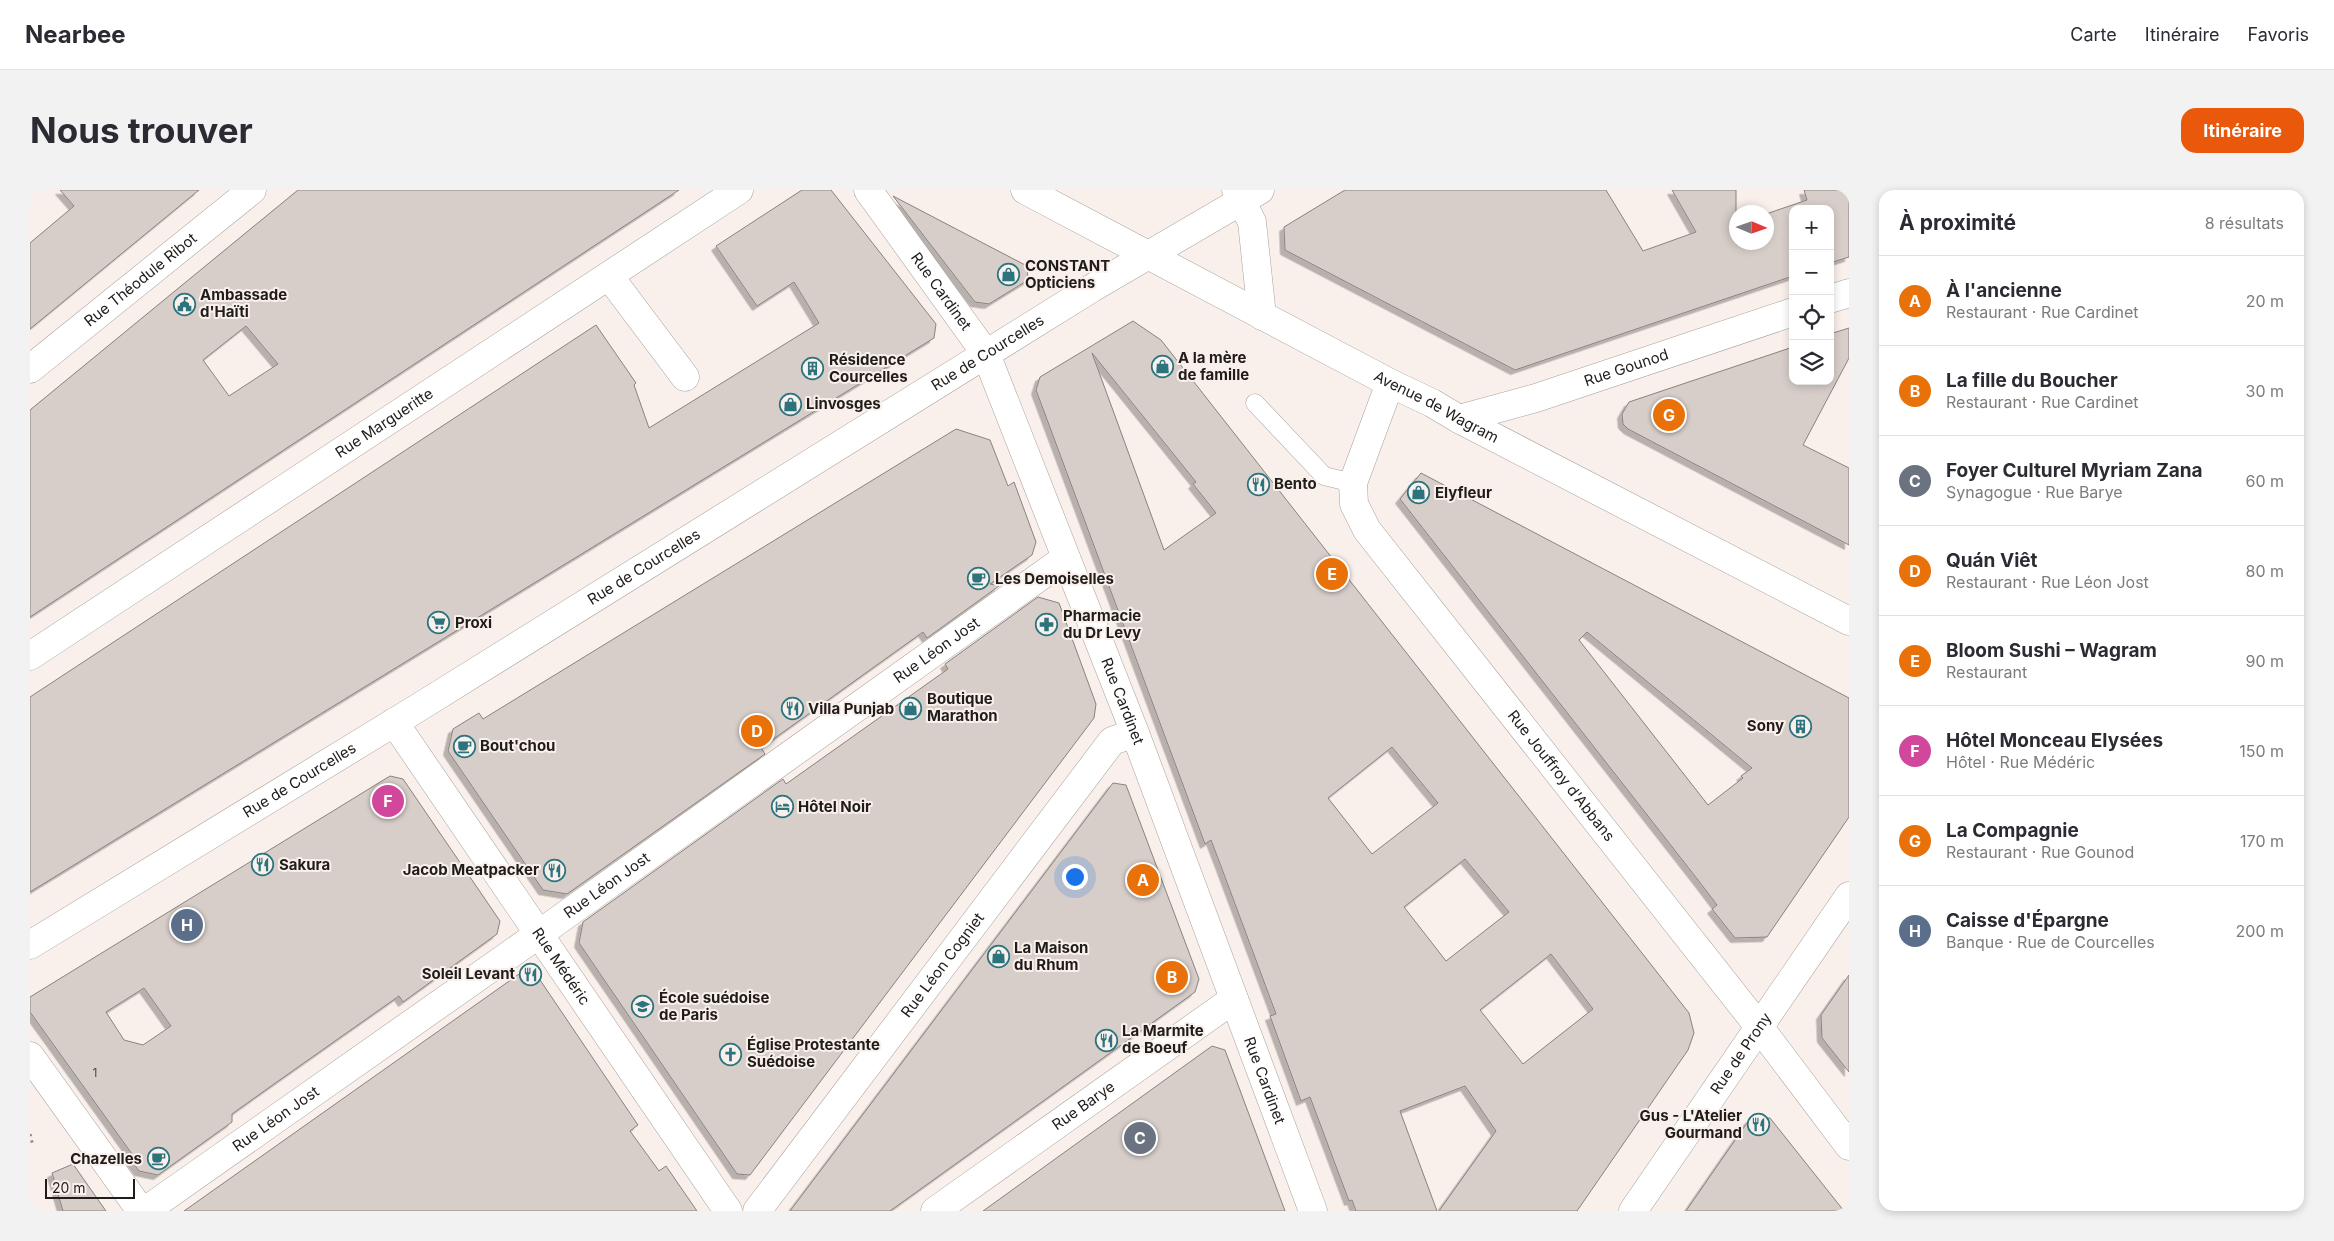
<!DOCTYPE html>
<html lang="fr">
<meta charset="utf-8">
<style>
:root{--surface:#fff;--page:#f2f2f3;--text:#2b2b33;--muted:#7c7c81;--line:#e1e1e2;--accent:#ea580c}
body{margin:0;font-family:Inter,sans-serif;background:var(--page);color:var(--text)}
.controls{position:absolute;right:15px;top:15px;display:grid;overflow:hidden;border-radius:10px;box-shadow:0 2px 8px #0003}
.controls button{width:45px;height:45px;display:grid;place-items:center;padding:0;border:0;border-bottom:1px solid var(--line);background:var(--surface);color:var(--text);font:25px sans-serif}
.compass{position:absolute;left:1699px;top:15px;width:45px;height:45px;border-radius:50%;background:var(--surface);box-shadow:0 2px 8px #0003;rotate:92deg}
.scale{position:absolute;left:15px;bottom:12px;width:90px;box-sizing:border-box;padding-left:5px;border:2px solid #1f1c1a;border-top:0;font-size:14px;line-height:18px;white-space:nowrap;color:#1f1c1a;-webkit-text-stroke:4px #f9f0eb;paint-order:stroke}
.you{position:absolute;left:1044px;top:686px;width:18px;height:18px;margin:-12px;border:4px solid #fff;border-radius:50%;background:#1a73e8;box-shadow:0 0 0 8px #1a73e833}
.badge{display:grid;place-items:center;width:32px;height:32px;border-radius:50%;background:var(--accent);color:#fff;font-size:16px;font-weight:700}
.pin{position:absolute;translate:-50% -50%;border:2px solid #fff;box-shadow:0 1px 5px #0006}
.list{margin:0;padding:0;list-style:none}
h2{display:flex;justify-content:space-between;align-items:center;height:65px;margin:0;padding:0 20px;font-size:21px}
h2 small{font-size:16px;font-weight:400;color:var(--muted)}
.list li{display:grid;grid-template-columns:32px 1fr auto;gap:15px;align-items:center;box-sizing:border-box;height:90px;padding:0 20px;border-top:1px solid var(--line)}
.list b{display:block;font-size:19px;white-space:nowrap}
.list p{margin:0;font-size:16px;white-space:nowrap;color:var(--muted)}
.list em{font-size:16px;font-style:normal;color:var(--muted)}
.icon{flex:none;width:28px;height:28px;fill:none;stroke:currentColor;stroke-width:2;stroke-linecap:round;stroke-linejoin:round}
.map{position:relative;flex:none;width:1819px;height:1021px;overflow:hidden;border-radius:15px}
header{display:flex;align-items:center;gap:30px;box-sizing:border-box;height:70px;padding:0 25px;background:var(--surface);border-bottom:1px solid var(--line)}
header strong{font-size:24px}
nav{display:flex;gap:28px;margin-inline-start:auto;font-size:18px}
.intro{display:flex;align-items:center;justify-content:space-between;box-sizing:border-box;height:120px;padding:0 30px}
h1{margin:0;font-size:35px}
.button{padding:12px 22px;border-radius:15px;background:var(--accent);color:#fff;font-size:18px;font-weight:700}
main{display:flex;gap:30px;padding:0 30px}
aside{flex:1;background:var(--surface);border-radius:15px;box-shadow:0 2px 8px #0003}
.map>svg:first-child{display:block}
.building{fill:#d7cec9;stroke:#8a827e;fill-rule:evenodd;filter:url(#shadow)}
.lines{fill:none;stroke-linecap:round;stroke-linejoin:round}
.lane-casing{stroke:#a9a19c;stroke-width:19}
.street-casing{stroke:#a9a19c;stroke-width:29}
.secondary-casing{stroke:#a9a19c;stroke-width:29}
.path{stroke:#928c88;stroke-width:3;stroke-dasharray:2.5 4;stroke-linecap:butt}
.lane{stroke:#fff;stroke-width:18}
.street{stroke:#fff;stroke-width:28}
.secondary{stroke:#fff;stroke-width:28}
.labels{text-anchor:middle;stroke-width:4;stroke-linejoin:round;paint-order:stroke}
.number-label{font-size:12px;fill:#4d4846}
.poi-label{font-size:15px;font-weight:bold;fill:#1f1c1a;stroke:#f9f0eb;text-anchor:start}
.street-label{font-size:15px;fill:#1f1c1a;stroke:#f9f0eb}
</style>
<header>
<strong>Nearbee</strong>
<nav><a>Carte</a><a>Itinéraire</a><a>Favoris</a></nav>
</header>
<div class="intro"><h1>Nous trouver</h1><a class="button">Itinéraire</a></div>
<main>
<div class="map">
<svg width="1819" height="1021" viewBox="0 0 1819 1021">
<defs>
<filter id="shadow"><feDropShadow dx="-4.5" dy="4.5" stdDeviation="0" flood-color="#0004"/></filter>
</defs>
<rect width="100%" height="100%" fill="#f9f0eb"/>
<path class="building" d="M 30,0 L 169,0 L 0,139 L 0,53 L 44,16 Z
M 268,0 L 649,0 L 0,427 L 0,220 ZM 216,136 L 248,174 L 199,206 L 173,170 Z
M 772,0 L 801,0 L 906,134 L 904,148 L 0,702 L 0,507 L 566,135 L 606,193 L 604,195 L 619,238 L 789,133 L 764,92 L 727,116 L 686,56 Z
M 1315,0 L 1576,0 L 1613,61 L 1666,42 L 1642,0 L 1706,0 L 1706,52 L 1736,52 L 1736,24 L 1777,10 L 1774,0 L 1819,0 L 1819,67 L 1800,73 L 1800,19 L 1763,19 L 1763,86 L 1485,180 L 1255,60 L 1254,37 Z
M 863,6 L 997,76 L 998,90 L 959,114 L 945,112 Z
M 1103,131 L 1131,150 L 1659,823 L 1664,843 L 1658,860 L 1547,1021 L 1409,1021 L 1466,941 L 1435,896 L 1370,921 L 1407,1021 L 1326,1021 L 1322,1010 L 1319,1011 L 1280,907 L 1271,911 L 1240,826 L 1246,824 L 1192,679 L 1181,650 L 1175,654 L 1006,200 L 1010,187 ZM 1062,163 L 1166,292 L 1163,294 L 1186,323 L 1134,360 ZM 1362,557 L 1408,613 L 1342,664 L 1298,608 ZM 1435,669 L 1479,722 L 1416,771 L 1374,717 ZM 1521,764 L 1563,819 L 1493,874 L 1450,820 Z
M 1819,138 L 1819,168 L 1773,255 L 1819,278 L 1819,355 L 1598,239 L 1593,234 L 1592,224 L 1599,212 L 1763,157 L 1763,191 L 1800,191 L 1800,144 Z
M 926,239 L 960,250 L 978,296 L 984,292 L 1006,352 L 1002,365 L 960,394 L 969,396 L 897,448 L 893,442 L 865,462 L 731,558 L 735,564 L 537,704 L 513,700 L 418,561 L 423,539 L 449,523 L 453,529 Z
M 1391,283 L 1819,508 L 1819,627 L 1737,747 L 1705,748 L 1682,719 L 1687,715 L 1668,690 L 1370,309 ZM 1557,442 L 1722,578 L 1711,586 L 1713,588 L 1678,615 L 1549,450 Z
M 1008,407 L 1029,413 L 1066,514 L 1064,528 L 720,985 L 707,984 L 549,753 L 553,732 L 753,589 L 756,594 L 918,479 L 915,474 Z
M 360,586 L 373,589 L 470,731 L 467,744 L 373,812 L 369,806 L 244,894 L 202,924 L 202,932 L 128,985 L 109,981 L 98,966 L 102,964 L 0,822 L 0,807 ZM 114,798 L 141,836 L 113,855 L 94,850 L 76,822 Z
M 1083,593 L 1096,595 L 1169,789 L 1165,802 L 860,1021 L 760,1021 Z
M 492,782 L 506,784 L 608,935 L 600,941 L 629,981 L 636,976 L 667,1021 L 154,1021 Z
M 1819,785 L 1819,882 L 1792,848 L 1791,825 Z
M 1182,856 L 1195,860 L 1255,1021 L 953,1021 Z
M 1722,928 L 1740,928 L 1814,1021 L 1656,1021 L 1719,930 Z
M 43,974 L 76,1021 L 33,1021 L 22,983 Z"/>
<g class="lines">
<defs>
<path id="lane" d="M 1225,213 L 1294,286 L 1323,293"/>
<g id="street">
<path id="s1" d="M 838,0 L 956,164 L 1105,543 L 1283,1021"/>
<path d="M 1206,0 L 1222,32 L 1232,126"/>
<path d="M 579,86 L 655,187"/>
<path d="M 1800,109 L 1819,103"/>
<path id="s2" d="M 0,179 L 222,0"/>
<path id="s3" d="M 1360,193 L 1323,293 L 1324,314 L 1337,340 L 1730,838 L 1819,956"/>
<path id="s4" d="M 1429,229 L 1506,208 L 1763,122"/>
<path id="s5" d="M 0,466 L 709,0"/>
<path id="s6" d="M 364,532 L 698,1021"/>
<path d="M 0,866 L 111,1021"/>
<path id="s7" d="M 115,1021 L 509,744 L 1036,368"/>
<path id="s8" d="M 727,1021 L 1082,551 L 1105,543"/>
<path id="s9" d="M 905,1021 L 1204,809"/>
<path id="s10" d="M 1603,1021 L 1819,706"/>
</g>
<g id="secondary">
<path id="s11" d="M 995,0 L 1360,193 L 1402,213 L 1429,229 L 1819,431"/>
<path id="s12" d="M 0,755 L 391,516 L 1062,98 L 1230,0"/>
</g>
</defs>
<use href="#lane" class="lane-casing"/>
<use href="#street" class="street-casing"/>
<use href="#secondary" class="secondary-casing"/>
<path class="path" d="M 0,944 L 3,956"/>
<use href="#lane" class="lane"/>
<use href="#street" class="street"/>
<use href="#secondary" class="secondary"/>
</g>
<defs>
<symbol id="shop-ring" viewBox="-11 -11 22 22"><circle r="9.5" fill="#f9f0eb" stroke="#2c737e" stroke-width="1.5"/><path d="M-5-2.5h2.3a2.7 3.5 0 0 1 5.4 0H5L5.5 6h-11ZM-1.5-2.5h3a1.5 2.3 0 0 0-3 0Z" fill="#2c737e"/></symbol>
<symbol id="civic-ring" viewBox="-11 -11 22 22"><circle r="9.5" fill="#f9f0eb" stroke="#2c737e" stroke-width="1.5"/><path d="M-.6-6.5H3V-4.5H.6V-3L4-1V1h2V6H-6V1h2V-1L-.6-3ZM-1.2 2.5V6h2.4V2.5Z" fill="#2c737e"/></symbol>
<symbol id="building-ring" viewBox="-11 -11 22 22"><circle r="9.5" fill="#f9f0eb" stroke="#2c737e" stroke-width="1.5"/><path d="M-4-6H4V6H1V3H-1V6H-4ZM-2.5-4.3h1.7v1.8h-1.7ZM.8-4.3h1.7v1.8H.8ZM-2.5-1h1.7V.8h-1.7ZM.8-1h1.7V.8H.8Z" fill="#2c737e"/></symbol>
<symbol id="restaurant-ring" viewBox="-11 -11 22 22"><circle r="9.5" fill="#f9f0eb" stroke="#2c737e" stroke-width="1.5"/><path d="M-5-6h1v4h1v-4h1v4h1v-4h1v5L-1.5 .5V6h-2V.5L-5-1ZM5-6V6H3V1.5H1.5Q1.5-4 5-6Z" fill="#2c737e"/></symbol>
<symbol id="cafe-ring" viewBox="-11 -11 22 22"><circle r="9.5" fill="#f9f0eb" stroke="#2c737e" stroke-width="1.5"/><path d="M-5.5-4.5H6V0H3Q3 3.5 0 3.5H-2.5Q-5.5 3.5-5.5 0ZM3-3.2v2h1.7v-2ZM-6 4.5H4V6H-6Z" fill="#2c737e"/></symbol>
<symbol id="supermarket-ring" viewBox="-11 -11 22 22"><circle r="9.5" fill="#f9f0eb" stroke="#2c737e" stroke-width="1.5"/><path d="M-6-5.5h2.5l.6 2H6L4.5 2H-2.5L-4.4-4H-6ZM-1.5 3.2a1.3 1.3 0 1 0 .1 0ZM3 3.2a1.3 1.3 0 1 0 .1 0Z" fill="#2c737e"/></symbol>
<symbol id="pharmacy-ring" viewBox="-11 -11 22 22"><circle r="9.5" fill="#f9f0eb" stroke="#2c737e" stroke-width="1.5"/><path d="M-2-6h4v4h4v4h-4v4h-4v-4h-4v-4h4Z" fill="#2c737e"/></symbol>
<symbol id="hotel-ring" viewBox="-11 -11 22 22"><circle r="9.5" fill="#f9f0eb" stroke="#2c737e" stroke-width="1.5"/><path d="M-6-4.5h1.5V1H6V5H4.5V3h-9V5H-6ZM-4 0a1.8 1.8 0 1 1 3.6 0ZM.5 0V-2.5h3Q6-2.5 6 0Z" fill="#2c737e"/></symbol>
<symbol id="school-ring" viewBox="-11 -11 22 22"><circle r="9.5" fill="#f9f0eb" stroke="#2c737e" stroke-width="1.5"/><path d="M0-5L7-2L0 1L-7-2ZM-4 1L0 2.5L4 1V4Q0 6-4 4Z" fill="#2c737e"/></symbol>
<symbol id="church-ring" viewBox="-11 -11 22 22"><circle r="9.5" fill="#f9f0eb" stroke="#2c737e" stroke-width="1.5"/><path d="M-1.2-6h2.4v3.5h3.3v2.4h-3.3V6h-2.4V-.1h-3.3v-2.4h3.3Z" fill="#2c737e"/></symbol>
</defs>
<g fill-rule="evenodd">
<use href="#shop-ring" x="966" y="72" width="25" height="25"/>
<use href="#civic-ring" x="142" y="102" width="25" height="25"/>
<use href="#shop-ring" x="1120" y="164" width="25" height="25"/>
<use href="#building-ring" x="770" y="166" width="25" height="25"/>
<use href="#shop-ring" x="748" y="202" width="25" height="25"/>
<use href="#restaurant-ring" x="1216" y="282" width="25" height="25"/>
<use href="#shop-ring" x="1376" y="290" width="25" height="25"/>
<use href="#cafe-ring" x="936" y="376" width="25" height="25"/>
<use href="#supermarket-ring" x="396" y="420" width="25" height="25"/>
<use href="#pharmacy-ring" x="1004" y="422" width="25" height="25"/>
<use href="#shop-ring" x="868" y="506" width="25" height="25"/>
<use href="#restaurant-ring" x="750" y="506" width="25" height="25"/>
<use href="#building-ring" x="1758" y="524" width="25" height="25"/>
<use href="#cafe-ring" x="422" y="544" width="25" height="25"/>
<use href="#hotel-ring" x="740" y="604" width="25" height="25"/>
<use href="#restaurant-ring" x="220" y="662" width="25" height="25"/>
<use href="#restaurant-ring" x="512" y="668" width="25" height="25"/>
<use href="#shop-ring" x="956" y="754" width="25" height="25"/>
<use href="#restaurant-ring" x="488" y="772" width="25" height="25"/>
<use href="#school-ring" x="600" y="804" width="25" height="25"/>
<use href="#restaurant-ring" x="1064" y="838" width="25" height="25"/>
<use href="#church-ring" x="688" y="852" width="25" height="25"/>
<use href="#restaurant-ring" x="1716" y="922" width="25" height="25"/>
<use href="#cafe-ring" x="116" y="956" width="25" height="25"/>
</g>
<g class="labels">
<g class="number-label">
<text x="65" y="887">1</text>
</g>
<g class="poi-label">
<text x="995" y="81">CONSTANT<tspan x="995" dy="17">Opticiens</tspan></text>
<text x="170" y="110">Ambassade<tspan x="170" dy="17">d'Haïti</tspan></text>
<text x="1148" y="173">A la mère<tspan x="1148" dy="17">de famille</tspan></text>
<text x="799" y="175">Résidence<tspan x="799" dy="17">Courcelles</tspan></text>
<text x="776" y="219">Linvosges</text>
<text x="1244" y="299">Bento</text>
<text x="1405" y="308">Elyfleur</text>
<text x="965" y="394">Les Demoiselles</text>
<text x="1033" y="431">Pharmacie<tspan x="1033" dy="17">du Dr Levy</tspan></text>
<text x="425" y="438">Proxi</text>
<text x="897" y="514">Boutique<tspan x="897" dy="17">Marathon</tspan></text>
<text x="778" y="524">Villa Punjab</text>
<text x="1754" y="541" text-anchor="end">Sony</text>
<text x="450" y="561">Bout'chou</text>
<text x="768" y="622">Hôtel Noir</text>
<text x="249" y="680">Sakura</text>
<text x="509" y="685" text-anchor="end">Jacob Meatpacker</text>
<text x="984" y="763">La Maison<tspan x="984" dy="17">du Rhum</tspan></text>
<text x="485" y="789" text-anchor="end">Soleil Levant</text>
<text x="629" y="813">École suédoise<tspan x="629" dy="17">de Paris</tspan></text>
<text x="1092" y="846">La Marmite<tspan x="1092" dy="17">de Boeuf</tspan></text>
<text x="717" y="860">Église Protestante<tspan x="717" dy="17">Suédoise</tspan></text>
<text x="1712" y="931" text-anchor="end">Gus - L'Atelier<tspan x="1712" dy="17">Gourmand</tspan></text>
<text x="112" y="974" text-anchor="end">Chazelles</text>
</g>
<g class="street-label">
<text dy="5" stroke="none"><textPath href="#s2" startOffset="142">Rue Théodule Ribot</textPath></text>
<text dy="5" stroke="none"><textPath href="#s1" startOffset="125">Rue Cardinet</textPath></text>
<text dy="5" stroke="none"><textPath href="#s12" startOffset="1126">Rue de Courcelles</textPath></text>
<text dy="5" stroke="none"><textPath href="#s4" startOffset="175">Rue Gounod</textPath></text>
<text dy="5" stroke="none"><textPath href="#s11" startOffset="465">Avenue de Wagram</textPath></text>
<text dy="5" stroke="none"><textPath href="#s5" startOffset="424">Rue Margueritte</textPath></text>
<text dy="5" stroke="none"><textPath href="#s12" startOffset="721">Rue de Courcelles</textPath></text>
<text dy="5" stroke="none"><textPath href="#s7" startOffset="970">Rue Léon Jost</textPath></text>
<text dy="5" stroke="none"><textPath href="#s1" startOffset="575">Rue Cardinet</textPath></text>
<text dy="5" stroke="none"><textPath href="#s3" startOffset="470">Rue Jouffroy d'Abbans</textPath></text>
<text dy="5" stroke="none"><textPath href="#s12" startOffset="316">Rue de Courcelles</textPath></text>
<text dy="5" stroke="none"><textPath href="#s7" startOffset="565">Rue Léon Jost</textPath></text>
<text dy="5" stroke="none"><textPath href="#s6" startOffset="296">Rue Médéric</textPath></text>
<text dy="5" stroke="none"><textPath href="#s8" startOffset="308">Rue Léon Cogniet</textPath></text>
<text dy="5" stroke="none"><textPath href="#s10" startOffset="191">Rue de Prony</textPath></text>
<text dy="5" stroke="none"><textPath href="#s1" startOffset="980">Rue Cardinet</textPath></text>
<text dy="5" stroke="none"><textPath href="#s9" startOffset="182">Rue Barye</textPath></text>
<text dy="5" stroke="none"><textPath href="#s7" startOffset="160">Rue Léon Jost</textPath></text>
</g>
</g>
</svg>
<div class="controls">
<button>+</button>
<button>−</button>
<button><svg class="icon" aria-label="locate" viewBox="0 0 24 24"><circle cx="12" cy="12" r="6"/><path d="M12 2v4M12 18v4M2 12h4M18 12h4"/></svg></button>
<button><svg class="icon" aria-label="layers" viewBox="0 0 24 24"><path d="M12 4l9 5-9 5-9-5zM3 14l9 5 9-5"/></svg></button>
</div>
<svg class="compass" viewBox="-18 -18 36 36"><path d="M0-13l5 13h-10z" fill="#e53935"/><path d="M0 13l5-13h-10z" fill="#7c7c81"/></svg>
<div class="scale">20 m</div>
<div class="you"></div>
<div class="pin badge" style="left:1113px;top:690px;background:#e8710a">A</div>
<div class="pin badge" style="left:1142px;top:787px;background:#e8710a">B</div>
<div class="pin badge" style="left:1110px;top:948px;background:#6b7280">C</div>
<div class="pin badge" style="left:727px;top:541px;background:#e8710a">D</div>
<div class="pin badge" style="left:1302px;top:384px;background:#e8710a">E</div>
<div class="pin badge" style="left:358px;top:611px;background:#d1479c">F</div>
<div class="pin badge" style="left:1639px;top:225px;background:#e8710a">G</div>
<div class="pin badge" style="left:157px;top:735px;background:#5c6f8a">H</div>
</div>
<aside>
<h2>À proximité<small>8 résultats</small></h2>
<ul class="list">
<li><span class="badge" style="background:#e8710a">A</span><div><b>À l'ancienne</b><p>Restaurant · Rue Cardinet</p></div><em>20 m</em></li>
<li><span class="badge" style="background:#e8710a">B</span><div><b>La fille du Boucher</b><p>Restaurant · Rue Cardinet</p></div><em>30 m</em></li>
<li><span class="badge" style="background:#6b7280">C</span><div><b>Foyer Culturel Myriam Zana</b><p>Synagogue · Rue Barye</p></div><em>60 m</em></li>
<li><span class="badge" style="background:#e8710a">D</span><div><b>Quán Viêt</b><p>Restaurant · Rue Léon Jost</p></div><em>80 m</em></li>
<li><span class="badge" style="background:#e8710a">E</span><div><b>Bloom Sushi – Wagram</b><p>Restaurant</p></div><em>90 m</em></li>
<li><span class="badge" style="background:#d1479c">F</span><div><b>Hôtel Monceau Elysées</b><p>Hôtel · Rue Médéric</p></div><em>150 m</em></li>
<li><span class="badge" style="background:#e8710a">G</span><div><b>La Compagnie</b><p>Restaurant · Rue Gounod</p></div><em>170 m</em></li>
<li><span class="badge" style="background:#5c6f8a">H</span><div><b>Caisse d'Épargne</b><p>Banque · Rue de Courcelles</p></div><em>200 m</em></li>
</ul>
</aside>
</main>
